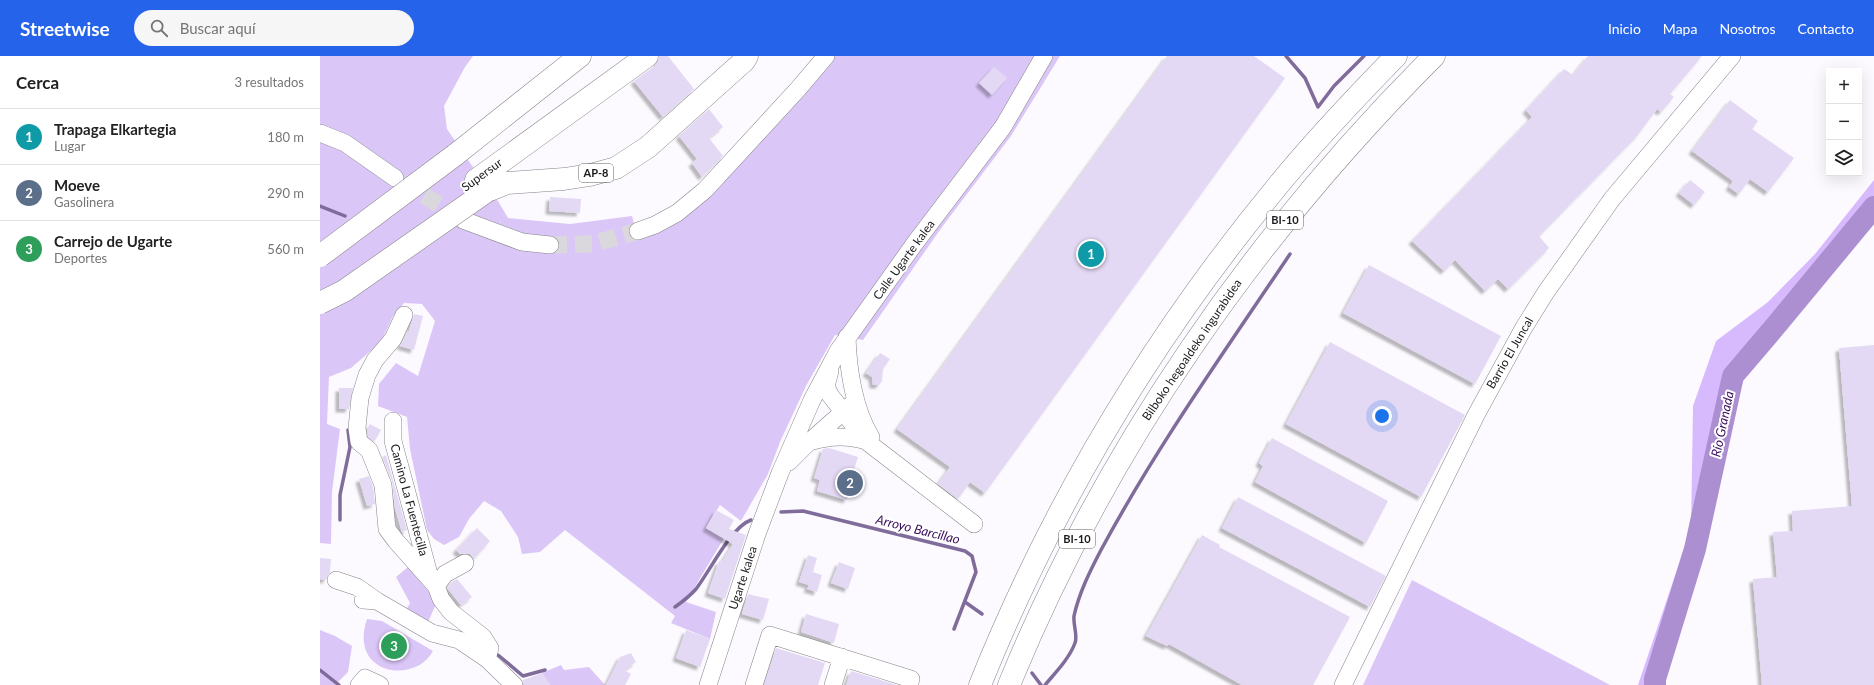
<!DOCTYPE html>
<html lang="es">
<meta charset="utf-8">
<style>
:root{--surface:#fff;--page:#f6f6f6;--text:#222;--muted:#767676;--line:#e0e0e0;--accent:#2563eb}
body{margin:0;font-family:Lato,sans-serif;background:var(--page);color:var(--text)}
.controls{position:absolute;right:12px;top:12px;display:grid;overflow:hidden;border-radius:0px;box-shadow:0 4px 16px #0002}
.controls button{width:36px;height:36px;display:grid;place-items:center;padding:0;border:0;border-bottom:1px solid var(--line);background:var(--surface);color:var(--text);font:20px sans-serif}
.you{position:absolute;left:1062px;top:360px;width:14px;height:14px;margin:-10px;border:3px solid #fff;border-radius:50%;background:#1a73e8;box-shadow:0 0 0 6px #1a73e833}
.badge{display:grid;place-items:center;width:26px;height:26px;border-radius:50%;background:var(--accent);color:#fff;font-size:13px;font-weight:700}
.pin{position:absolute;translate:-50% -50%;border:2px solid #fff;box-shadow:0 1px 4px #0006}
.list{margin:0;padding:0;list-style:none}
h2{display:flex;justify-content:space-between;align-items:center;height:52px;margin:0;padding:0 16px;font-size:17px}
h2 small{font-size:13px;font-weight:400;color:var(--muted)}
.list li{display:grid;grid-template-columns:26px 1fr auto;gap:12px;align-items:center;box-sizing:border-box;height:56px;padding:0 16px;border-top:1px solid var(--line)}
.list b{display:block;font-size:15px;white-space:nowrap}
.list p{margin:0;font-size:13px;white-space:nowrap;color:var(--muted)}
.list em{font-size:13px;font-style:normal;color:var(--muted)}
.icon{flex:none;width:22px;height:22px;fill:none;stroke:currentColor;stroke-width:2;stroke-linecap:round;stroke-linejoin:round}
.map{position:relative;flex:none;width:1554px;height:629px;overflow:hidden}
header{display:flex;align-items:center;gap:24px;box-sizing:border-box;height:56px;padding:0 20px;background:var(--accent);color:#fff}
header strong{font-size:19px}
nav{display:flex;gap:22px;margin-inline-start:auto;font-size:14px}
.search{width:280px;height:36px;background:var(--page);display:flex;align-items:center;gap:10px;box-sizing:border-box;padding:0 14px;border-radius:22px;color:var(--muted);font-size:15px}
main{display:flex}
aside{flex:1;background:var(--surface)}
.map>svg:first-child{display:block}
.green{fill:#dbc7f7}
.forest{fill:#d7bafe}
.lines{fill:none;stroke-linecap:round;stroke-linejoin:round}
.stream{stroke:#806c9a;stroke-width:3.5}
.river{stroke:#ab8fd0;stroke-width:22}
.building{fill:#e4d9f4;filter:url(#shadow)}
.minor-tunnel{stroke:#dad8dd;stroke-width:17;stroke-dasharray:17 8;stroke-linecap:butt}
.minor-casing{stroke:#858387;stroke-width:18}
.highway-casing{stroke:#858387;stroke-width:23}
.minor{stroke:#fff;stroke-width:17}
.highway{stroke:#fff;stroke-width:22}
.highway-bridge-casing{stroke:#858387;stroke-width:23;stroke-linecap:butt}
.highway-bridge{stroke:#fff;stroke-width:22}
.labels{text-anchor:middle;stroke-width:4;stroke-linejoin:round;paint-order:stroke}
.shield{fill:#fff;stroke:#5f5f60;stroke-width:1}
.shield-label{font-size:11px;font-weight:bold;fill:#1b1a1c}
.street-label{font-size:12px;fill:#1b1a1c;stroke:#fff}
.water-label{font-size:13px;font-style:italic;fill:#390e5c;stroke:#fff}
</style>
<header>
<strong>Streetwise</strong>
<div class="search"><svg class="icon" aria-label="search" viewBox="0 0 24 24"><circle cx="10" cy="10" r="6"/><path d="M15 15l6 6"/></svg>Buscar aquí</div>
<nav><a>Inicio</a><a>Mapa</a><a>Nosotros</a><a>Contacto</a></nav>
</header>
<main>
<aside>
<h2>Cerca<small>3 resultados</small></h2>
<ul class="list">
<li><span class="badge" style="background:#0f9aa8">1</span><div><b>Trapaga Elkartegia</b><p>Lugar</p></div><em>180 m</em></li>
<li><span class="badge" style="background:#5c6f8a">2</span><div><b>Moeve</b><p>Gasolinera</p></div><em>290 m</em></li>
<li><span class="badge" style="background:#2e9e5b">3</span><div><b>Carrejo de Ugarte</b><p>Deportes</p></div><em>560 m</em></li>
</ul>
</aside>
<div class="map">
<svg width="1554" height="629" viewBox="0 0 1554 629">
<defs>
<filter id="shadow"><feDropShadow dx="-3.5" dy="3.5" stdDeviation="1" flood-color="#0004"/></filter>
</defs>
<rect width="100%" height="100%" fill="#fcfaff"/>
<path class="green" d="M 0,0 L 153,0 L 145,11 L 124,50 L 127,73 L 174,142 L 178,145 L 188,162 L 250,168 L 312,160 L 317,180 L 342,170 L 502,15 L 514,0 L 740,0 L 691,80 L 622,171 L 543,284 L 515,279 L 486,330 L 460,386 L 448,418 L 421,465 L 400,449 L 386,472 L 404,482 L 366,546 L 396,556 L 390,583 L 351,567 L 355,560 L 245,474 L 220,496 L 202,498 L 198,481 L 181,455 L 164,445 L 149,463 L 139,481 L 124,489 L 114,483 L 107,474 L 90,393 L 87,361 L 58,350 L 59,328 L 76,307 L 98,320 L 115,265 L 102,248 L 84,247 L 73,260 L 61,286 L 31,312 L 9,321 L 7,368 L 20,373 L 12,436 L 11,488 L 0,487 Z
M 88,511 L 117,546 L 108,566 L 86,554 L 90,547 L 76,521 Z
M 1092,524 L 1290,629 L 1043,629 Z
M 47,563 L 62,565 L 113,595 C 95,629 28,619 47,563 Z
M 0,574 L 15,580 L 32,590 L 28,616 L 15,629 L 0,629 Z
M 241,609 L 244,614 L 269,611 L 285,629 L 230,629 L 222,617 Z"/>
<path class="forest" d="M 1554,124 L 1554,160 L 1434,304 L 1416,328 L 1401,395 L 1383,495 L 1343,617 L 1344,629 L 1336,629 L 1335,624 L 1334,629 L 1318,629 L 1371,472 L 1373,350 L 1396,285 L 1448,246 L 1495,198 Z"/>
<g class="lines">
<path class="stream" d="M 966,0 L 985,22 L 998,51 L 1014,30 L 1044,0
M 0,150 L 25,160
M 461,456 L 483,455 L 645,495 L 652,500 L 656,516 L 634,573
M 20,464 L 20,439 L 30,391 L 28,374
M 645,546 L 662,558
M 355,551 C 362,546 370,540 376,533 C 390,515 411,471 431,464
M 178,599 L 203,620 L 225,614
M 0,614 L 19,629
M 712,617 L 721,629
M 725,629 C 735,617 749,603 755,587 C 758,580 753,569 754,560 C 759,537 770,515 781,494 C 837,390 905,295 970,198"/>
<path class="river" d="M 1335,629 L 1335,623 L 1375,493 L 1413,320 L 1458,267 L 1554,151"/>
</g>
<path class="building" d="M 339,0 L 348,0 L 374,33 L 343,61 L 314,25 L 335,10 L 338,5 Z
M 847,0 L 934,0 L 965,22 L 665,437 L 650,426 L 638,443 L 618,428 L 630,411 L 577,373 Z
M 1268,0 L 1382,0 L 1350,38 L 1354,41 L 1341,56 L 1337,53 L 1317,80 L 1219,180 L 1229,192 L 1188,233 L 1178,223 L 1165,235 L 1135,204 L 1124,215 L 1092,185 L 1212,61 L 1206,54 L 1244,13 L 1253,19 Z
M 674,11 L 687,22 L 672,39 L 659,27 Z
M 1410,44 L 1438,65 L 1432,73 L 1474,102 L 1448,136 L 1430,123 L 1419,138 L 1409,131 L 1413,125 L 1372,95 Z
M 389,53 L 403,71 L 389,82 L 403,100 L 382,121 L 372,107 L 377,103 L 359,80 Z
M 1370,124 L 1385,136 L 1374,149 L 1359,137 Z
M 230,141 L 261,143 L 260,157 L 229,155 Z
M 1049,209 L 1181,280 L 1155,328 L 1023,257 Z
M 94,258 L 103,260 L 94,294 L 80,290 L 88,275 L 89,275 Z
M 1010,286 L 1145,359 L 1101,441 L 966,368 Z
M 1554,289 L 1554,629 L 1442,629 L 1433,523 L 1457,521 L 1453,476 L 1473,475 L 1472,455 L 1532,450 L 1519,292 Z
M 560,297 L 570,303 L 563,313 L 562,325 L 559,329 L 553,329 L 552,321 L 546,317 Z
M 19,332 L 33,332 L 29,353 L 19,353 Z
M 50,368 L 61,374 L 54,386 L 48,381 L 47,373 Z
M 952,382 L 1068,445 L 1046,487 L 935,426 L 943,410 L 939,407 Z
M 509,392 L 538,401 L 528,433 L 530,433 L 527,444 L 497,435 L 500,424 L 494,422 L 503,393 Z
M 66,399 L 87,474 L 82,476 L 75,452 L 72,425 L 62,401 Z
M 49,420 L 53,431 L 55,448 L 47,450 L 39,423 Z
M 918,441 L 1066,520 L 1050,551 L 902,472 Z
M 396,454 L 414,464 L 409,473 L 426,479 L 405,543 L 388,537 L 399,505 L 402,506 L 413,488 L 386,472 Z
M 157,472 L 170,485 L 154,503 L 150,498 L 140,498 L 136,494 Z
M 882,479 L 900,489 L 899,491 L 1030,561 L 993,629 L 922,629 L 849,588 L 847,590 L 826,580 Z
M 488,499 L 497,502 L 493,516 L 502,519 L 497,536 L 487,533 L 489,529 L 479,526 Z
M 0,502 L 11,503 L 10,516 L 6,524 L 0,523 Z
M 519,506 L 535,512 L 528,533 L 511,527 Z
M 137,523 L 152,541 L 141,549 L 127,532 L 132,526 Z
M 428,538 L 449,543 L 443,564 L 422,558 Z
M 486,558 L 519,568 L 514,587 L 481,576 Z
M 366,574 L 390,583 L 380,611 L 356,602 Z
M 456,592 L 505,607 L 498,629 L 444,629 Z
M 311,597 L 316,606 L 304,614 L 311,618 L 305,629 L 286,629 L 300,601 Z
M 531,615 L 577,629 L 526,629 Z
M 222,617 L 230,629 L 204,629 L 203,624 Z"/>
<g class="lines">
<path class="minor-tunnel" d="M 83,126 L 143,164
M 230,189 L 272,188 L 318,175"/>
<defs>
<path id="minor" d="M 0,77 L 25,87 L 75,122
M 143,164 L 202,186 L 230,189
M 318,175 L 335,169 L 357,157 L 385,134 L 478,33 L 506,0
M 84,259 L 73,283 L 55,304 L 47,319 L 40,342 L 37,372 L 39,386 L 49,394 L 63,429 L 67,473 L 76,485 L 116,530 L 121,543 L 131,556 L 163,581 L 170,592 L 167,603
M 527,281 C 528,313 534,354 551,381
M 510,315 L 506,330 L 510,339 L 546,385 L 654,468
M 73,365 L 73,385 L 109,518
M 490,386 C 509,380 527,379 546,385
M 469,406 L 488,387 L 532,348
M 16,524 L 37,531 L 57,545
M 116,530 L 125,518 L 145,507
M 43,544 L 57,545 L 112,577 L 139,584 L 167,603 L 194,629
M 39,629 L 45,622 L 60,629
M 388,629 L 437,478 L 460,417 L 492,344 L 518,295 L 595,187 L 683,71 L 724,0
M 434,629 L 450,579 L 591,623 L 589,629
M 513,629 L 522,601
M 1023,629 L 1156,359 L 1203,273 L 1226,236 L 1292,143 L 1412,0"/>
<path id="highway" d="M 135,99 L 260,0
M 156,124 L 327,0
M 167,135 L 187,127 L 244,123 L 270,119 L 296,112 L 328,91 L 424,5 L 427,0
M 660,629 C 734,445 838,273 965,121 C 1000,79 1038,39 1076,0
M 689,629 C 786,392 934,180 1114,0"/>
</defs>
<use href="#minor" class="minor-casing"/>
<use href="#highway" class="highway-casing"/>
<use href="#minor" class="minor"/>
<use href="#highway" class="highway"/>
<defs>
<path id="highway-bridge" d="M 0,200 L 135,99
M 0,247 L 24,235 L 167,135"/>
</defs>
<use href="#highway-bridge" class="highway-bridge-casing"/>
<use href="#highway-bridge" class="highway-bridge"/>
</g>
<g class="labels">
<g class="shield">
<rect x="259" y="108" width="34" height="18" rx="3"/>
<rect x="947" y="155" width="36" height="18" rx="3"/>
<rect x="739" y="474" width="36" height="18" rx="3"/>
</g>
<g class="shield-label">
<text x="276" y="121">AP-8</text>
<text x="965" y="168">BI-10</text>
<text x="757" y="487">BI-10</text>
</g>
<g class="street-label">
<text transform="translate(162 119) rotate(-36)" y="4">Supersur</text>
<text transform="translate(584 204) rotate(-54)" y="4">Calle Ugarte kalea</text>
<text transform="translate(872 294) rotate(-56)" y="4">Bilboko hegoaldeko ingurabidea</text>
<text transform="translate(1190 297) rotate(-60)" y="4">Barrio El Juncal</text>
<text transform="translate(89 444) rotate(75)" y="4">Camino La Fuentecilla</text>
<text transform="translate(423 522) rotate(-72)" y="4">Ugarte kalea</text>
</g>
<g class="water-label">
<text transform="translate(1402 368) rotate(-78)" y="5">Río Granada</text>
<text transform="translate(598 473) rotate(14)" y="5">Arroyo Barcillao</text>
</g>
</g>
</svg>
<div class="controls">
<button>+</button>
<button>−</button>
<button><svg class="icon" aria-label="layers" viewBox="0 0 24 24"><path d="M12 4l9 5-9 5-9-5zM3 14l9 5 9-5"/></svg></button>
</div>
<div class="you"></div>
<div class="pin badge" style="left:771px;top:198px;background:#0f9aa8">1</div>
<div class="pin badge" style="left:530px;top:427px;background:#5c6f8a">2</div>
<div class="pin badge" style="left:74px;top:590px;background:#2e9e5b">3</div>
</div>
</main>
